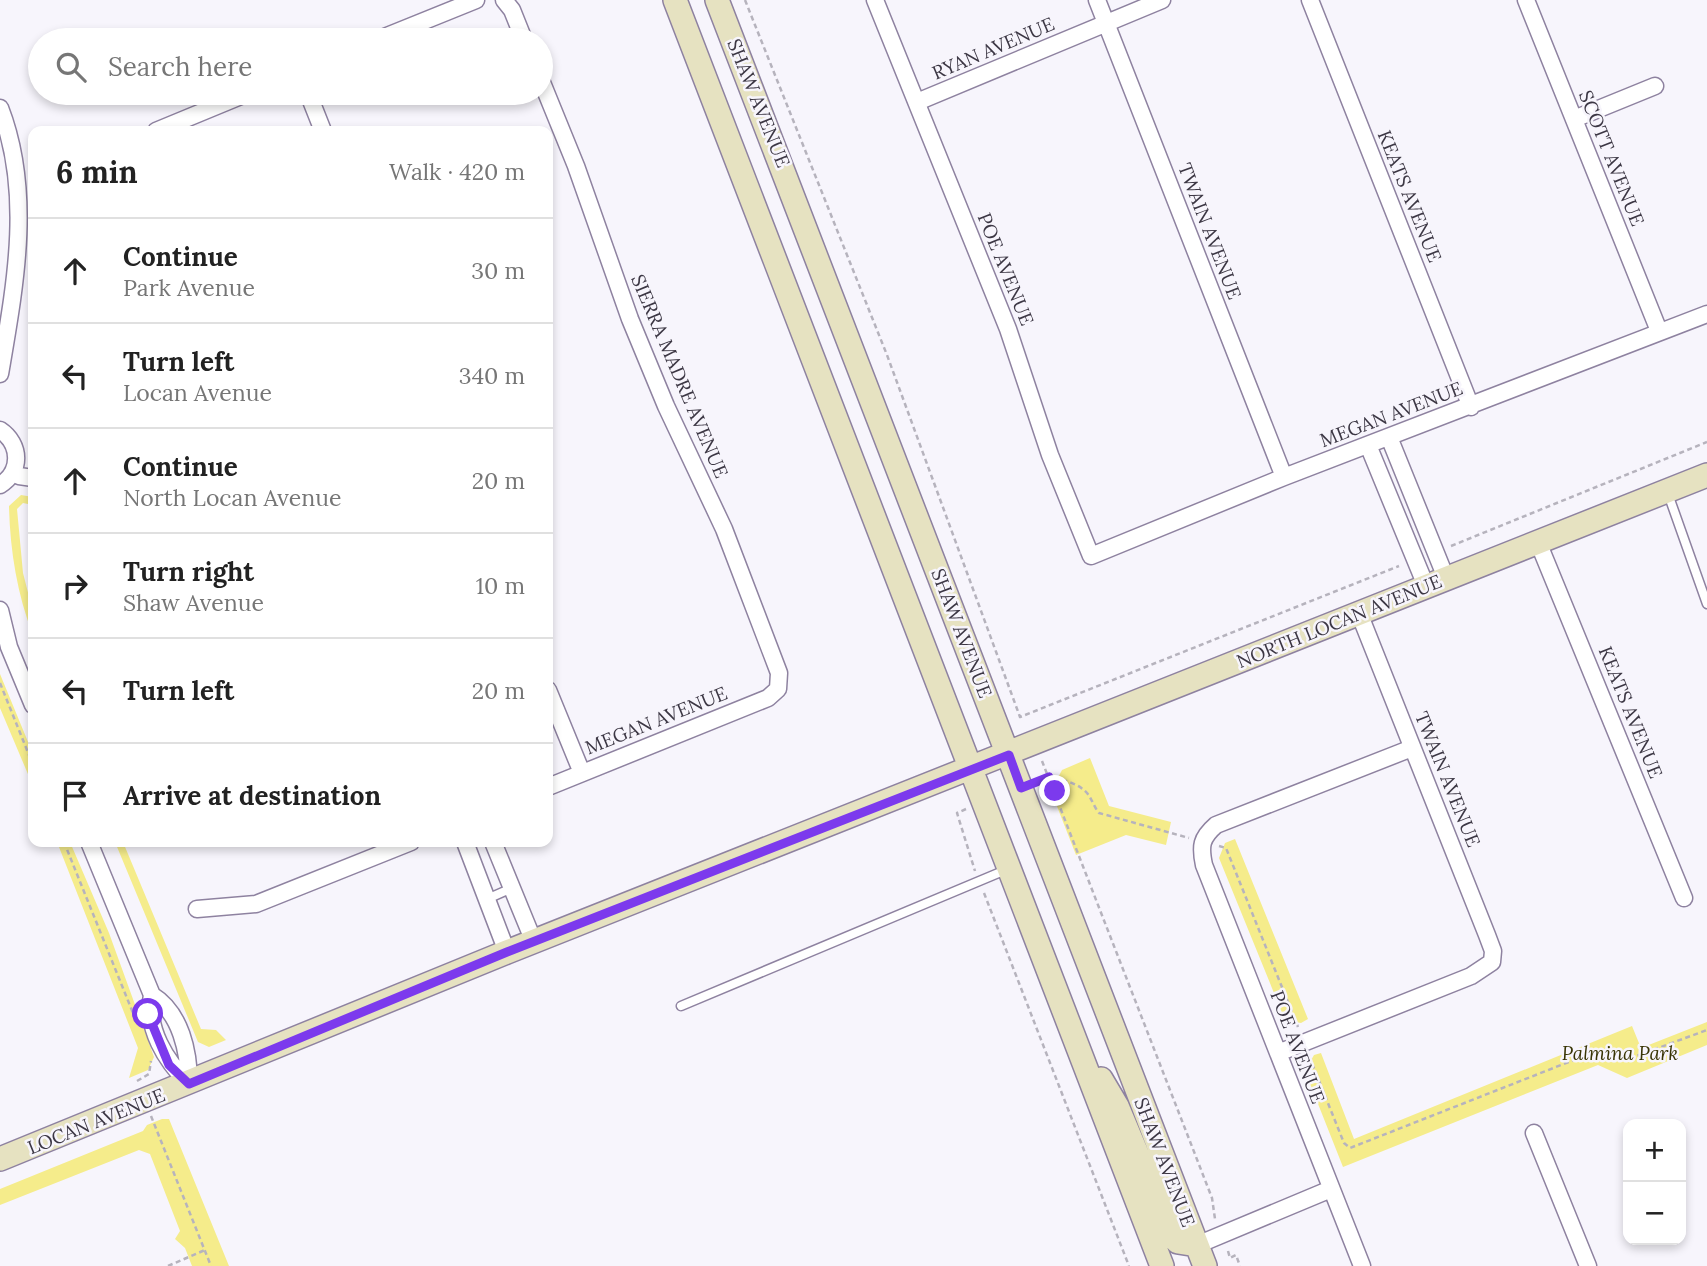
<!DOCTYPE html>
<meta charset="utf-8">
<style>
:root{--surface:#fff;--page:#f6f6f6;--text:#222;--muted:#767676;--line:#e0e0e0}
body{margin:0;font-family:Lora,serif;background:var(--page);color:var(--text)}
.controls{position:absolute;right:21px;bottom:21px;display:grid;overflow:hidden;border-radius:14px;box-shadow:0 4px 10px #0003}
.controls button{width:63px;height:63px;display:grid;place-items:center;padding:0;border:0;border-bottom:2px solid var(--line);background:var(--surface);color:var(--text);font:35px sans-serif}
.stop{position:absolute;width:21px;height:21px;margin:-16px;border:5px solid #7c3aed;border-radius:50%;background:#fff}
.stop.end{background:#7c3aed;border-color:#fff;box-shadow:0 2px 7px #0008}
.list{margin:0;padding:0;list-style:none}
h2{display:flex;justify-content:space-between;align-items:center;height:91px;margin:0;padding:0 28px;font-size:30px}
h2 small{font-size:23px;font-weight:400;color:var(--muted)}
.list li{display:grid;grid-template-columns:46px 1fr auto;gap:21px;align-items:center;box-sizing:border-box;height:105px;padding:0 28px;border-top:2px solid var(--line)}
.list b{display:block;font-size:26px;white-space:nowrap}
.list p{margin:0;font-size:23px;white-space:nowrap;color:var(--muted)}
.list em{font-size:23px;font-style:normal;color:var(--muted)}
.icon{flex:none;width:38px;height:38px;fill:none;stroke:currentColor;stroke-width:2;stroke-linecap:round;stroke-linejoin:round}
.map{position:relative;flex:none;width:1707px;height:1266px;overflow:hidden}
.search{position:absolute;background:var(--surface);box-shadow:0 4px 10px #0003;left:28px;top:28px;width:525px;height:77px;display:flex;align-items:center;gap:18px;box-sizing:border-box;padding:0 24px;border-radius:38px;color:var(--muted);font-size:26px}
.panel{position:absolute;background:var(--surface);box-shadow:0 4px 10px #0003;left:28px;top:126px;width:525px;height:721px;border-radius:14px}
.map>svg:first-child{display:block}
.green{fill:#f5ec8b}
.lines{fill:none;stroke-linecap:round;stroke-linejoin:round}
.lane-casing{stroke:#8e82a0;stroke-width:11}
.street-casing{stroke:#8e82a0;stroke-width:19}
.secondary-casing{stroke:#8e82a0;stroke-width:26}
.path{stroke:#b6b3bd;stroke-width:2.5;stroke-dasharray:5 3.5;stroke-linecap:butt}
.lane{stroke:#fff;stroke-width:8}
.street{stroke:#fff;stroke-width:16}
.secondary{stroke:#e6e2c1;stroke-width:23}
.route{stroke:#7c3aed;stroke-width:9}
.labels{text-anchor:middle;stroke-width:5;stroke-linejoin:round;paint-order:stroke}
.street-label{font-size:19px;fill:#3c3744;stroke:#f7f5fc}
.park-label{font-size:19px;font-style:italic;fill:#383404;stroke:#f7f5fc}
</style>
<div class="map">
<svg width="1707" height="1266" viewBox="0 0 1707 1266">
<rect width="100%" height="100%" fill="#f7f5fc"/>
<path class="green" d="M 21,495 L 33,497 L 33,505 L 23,503 L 17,509 L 23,573 L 33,612 L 33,635 C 17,594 10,550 9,506 Z
M 0,674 L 33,754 L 33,786 L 0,708 Z
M 1090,758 L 1109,806 L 1171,822 L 1166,845 L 1126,835 L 1076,855 L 1051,791 L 1062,770 Z
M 1235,839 L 1308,1019 L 1301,1023 L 1285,1020 L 1219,858 L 1225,843 Z
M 57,842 L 70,842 L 109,933 L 154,1057 L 148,1070 L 129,1078 L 138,1048 Z
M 115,842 L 123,842 L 201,1029 L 216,1030 L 226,1040 L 209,1047 L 198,1042 Z
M 1707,1022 L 1707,1045 L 1627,1078 L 1598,1065 L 1343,1167 L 1305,1071 L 1314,1055 L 1321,1053 L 1354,1139 L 1632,1026 L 1641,1048 Z
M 162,1119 L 169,1119 L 229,1266 L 192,1266 L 185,1248 L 175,1239 L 180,1231 L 150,1154 L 139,1150 L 0,1205 L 0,1189 L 143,1131 L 147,1125 Z"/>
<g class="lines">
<defs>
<path id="lane" d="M 1667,491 L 1707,604
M 487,899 L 512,888
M 681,1006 L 1008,869"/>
<path id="street" d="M 504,0 L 512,10 L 524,40
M 875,0 L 1008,329 L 1050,455 L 1091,556 L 1284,477 L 1707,314
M 1097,0 L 1284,477
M 1310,0 L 1471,407
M 1526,0 L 1659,331
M 377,40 L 476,0
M 541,80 L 576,166 L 630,319 L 666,406 L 724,529 L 779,673 L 778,689 L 768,698 L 548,787
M 308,93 L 323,131
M 917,102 L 1162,0
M 0,108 C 33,193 15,286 0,374
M 1574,119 L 1655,86
M 156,131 L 248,93
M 0,430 C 21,444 22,472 0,485
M 1389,437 L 1446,578
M 1368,445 L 1426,586
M 14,472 L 19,476 L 33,478
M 1538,542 L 1684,898
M 0,610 L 9,647 L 33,705
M 548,690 L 582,773
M 89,842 L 152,995 C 145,1028 166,1061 189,1084
M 465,842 L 507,952
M 493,842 L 534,942
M 197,909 L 256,904 L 411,842
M 152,995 C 181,1013 189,1052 189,1084
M 1278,1053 L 1471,976 L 1492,962 L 1493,951 L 1487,935 L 1359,613
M 1534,1133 L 1588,1266
M 1197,1245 L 1331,1189
M 1362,1266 L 1204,865 C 1200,846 1201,838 1216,825 L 1412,748"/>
<path id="secondary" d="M 675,0 L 1162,1266
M 717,0 L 1205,1266
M 1101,1079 L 1117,1106 L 1171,1235 L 1178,1242 L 1197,1245
M 0,1159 L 507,952 L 1707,475"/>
</defs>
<use href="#lane" class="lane-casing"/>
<use href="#street" class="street-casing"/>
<use href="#secondary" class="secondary-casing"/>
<path class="path" d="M 745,0 L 887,355 L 1020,717 L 1399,566
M 1451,546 L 1707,442
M 0,683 L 33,765
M 1042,761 L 1212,1198 L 1215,1219
M 1037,782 C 1052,776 1075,780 1087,793 C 1092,799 1094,807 1099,813 L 1189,838
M 966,809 L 957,813 L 975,871
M 64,842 L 133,1013
M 1219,846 L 1226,848 L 1298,1027
M 984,893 L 1129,1266
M 1309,1056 L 1344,1143 L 1350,1148 L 1589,1054 L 1601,1052 L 1631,1058 L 1707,1030
M 137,1081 L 149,1074 L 151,1061
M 151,1116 L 211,1266
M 1228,1251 L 1230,1258 L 1236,1255 L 1240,1266
M 168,1266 L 205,1250"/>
<use href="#lane" class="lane"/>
<use href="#street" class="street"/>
<use href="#secondary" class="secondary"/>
</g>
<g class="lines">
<path class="route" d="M 148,1014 L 169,1065 L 189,1084 L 507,952 L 1009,755 L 1021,788 L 1049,777 L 1055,791"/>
</g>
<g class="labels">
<g class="street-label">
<text transform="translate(993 48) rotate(-23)" y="7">RYAN AVENUE</text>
<text transform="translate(759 103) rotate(68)" y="7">SHAW AVENUE</text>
<text transform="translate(1612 158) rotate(68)" y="7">SCOTT AVENUE</text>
<text transform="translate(1410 196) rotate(68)" y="7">KEATS AVENUE</text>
<text transform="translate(1210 231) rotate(69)" y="7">TWAIN AVENUE</text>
<text transform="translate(1006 269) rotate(68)" y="7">POE AVENUE</text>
<text transform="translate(680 376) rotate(67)" y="7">SIERRA MADRE AVENUE</text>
<text transform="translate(1391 414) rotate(-21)" y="7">MEGAN AVENUE</text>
<text transform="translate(1339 621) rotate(-22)" y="7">NORTH LOCAN AVENUE</text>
<text transform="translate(962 633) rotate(69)" y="7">SHAW AVENUE</text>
<text transform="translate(1631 712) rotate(68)" y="7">KEATS AVENUE</text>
<text transform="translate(656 720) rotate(-22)" y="7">MEGAN AVENUE</text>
<text transform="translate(1448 779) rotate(68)" y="7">TWAIN AVENUE</text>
<text transform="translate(1298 1047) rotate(69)" y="7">POE AVENUE</text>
<text transform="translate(96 1121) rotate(-22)" y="7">LOCAN AVENUE</text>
<text transform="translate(1165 1162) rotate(69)" y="7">SHAW AVENUE</text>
</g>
<g class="park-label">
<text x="1620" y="1060">Palmina Park</text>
</g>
</g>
</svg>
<div class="controls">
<button>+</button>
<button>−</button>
</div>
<div class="stop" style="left:148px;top:1014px"></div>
<div class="stop end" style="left:1055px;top:791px"></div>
<div class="search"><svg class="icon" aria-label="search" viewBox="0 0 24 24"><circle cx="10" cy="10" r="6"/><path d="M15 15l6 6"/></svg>Search here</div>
<section class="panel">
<h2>6 min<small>Walk · 420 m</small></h2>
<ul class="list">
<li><svg class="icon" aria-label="ahead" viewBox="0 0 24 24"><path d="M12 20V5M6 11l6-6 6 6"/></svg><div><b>Continue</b><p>Park Avenue</p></div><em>30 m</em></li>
<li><svg class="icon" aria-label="left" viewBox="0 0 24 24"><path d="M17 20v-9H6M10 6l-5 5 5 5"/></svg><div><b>Turn left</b><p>Locan Avenue</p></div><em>340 m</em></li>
<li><svg class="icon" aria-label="ahead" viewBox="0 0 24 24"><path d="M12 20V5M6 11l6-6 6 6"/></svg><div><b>Continue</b><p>North Locan Avenue</p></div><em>20 m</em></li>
<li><svg class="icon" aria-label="right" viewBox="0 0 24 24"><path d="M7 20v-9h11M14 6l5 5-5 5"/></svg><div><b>Turn right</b><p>Shaw Avenue</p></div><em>10 m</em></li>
<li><svg class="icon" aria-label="left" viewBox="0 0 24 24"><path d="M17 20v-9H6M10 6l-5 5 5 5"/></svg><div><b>Turn left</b></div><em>20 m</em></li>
<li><svg class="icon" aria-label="arrive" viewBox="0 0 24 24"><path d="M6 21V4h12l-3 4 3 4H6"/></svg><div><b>Arrive at destination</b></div></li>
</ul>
</section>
</div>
